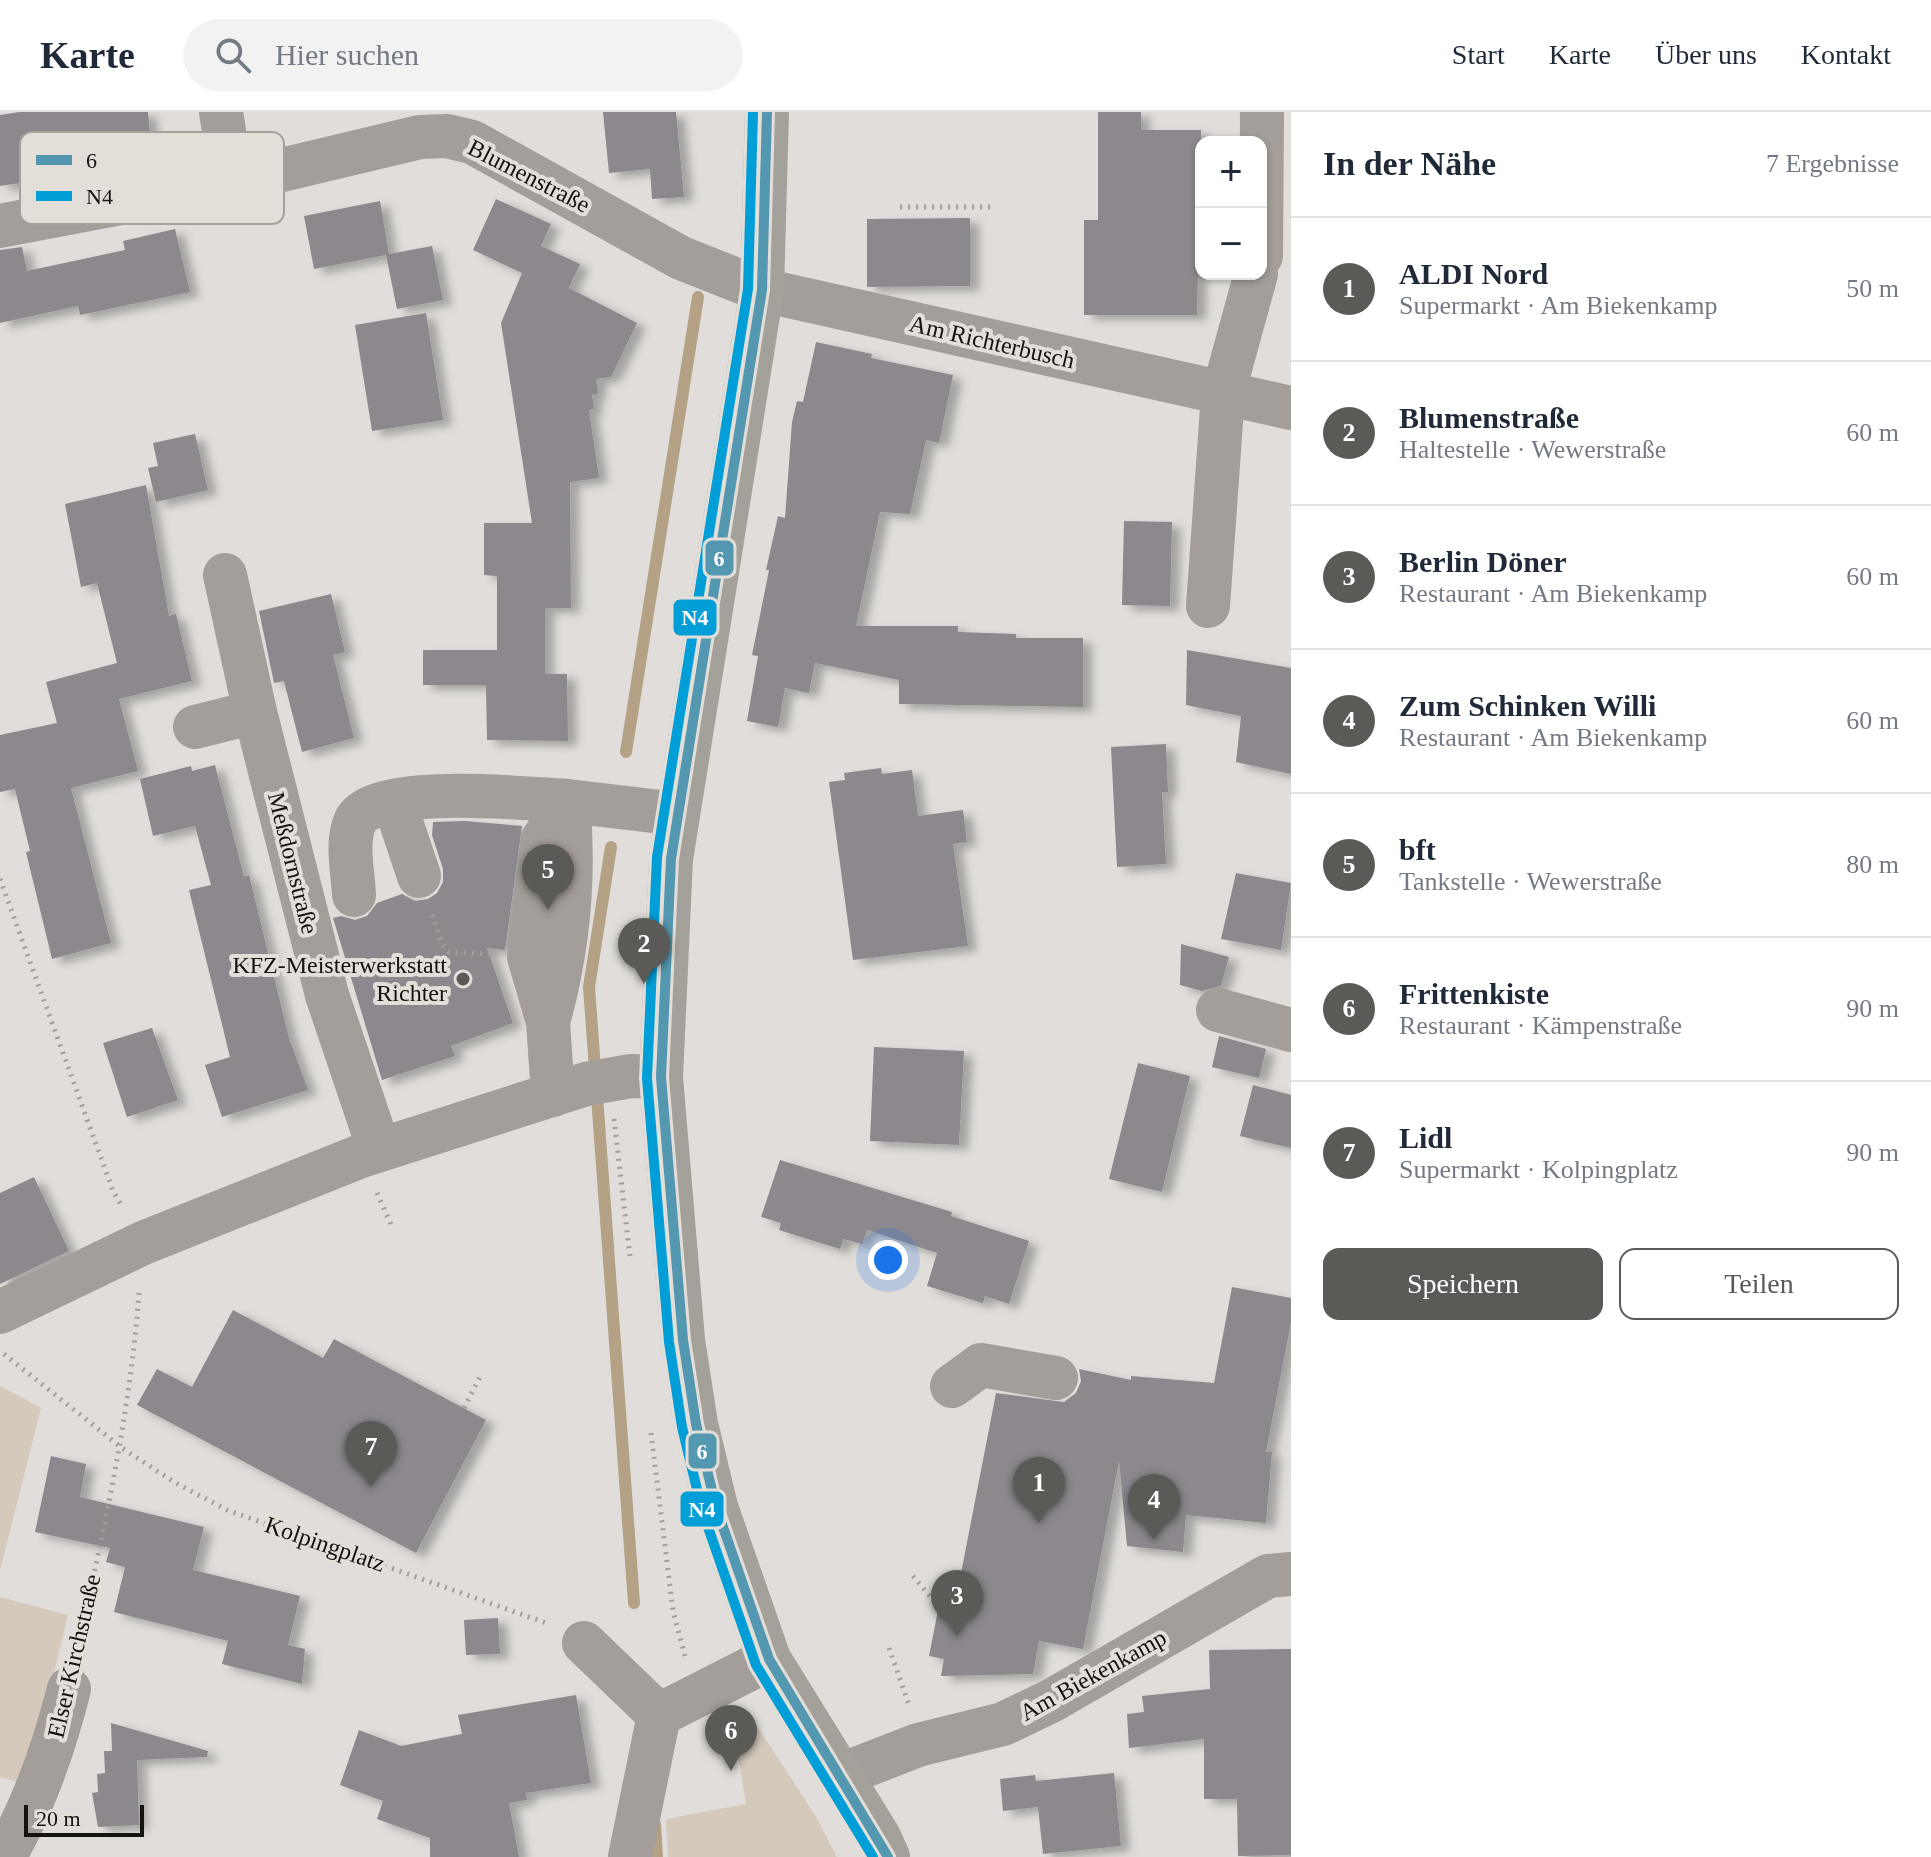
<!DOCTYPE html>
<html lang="de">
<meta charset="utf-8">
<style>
:root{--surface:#fff;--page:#f2f2f3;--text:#1f2937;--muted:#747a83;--line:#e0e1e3;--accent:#5b5a57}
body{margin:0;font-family:Georgia,serif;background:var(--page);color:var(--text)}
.controls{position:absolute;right:24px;top:24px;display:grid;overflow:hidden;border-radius:16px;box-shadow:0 2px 6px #0004}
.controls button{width:72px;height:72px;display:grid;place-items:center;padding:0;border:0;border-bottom:2px solid var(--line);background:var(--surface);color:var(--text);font:40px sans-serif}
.scale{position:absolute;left:24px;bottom:20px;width:120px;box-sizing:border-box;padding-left:8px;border:4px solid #141310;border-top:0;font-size:22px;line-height:28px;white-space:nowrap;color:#141310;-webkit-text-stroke:6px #e3ded7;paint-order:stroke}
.you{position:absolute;left:888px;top:1148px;width:28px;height:28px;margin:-20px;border:6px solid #fff;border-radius:50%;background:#1a73e8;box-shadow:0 0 0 12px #1a73e833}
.badge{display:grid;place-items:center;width:52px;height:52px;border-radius:50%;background:var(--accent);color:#fff;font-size:26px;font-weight:700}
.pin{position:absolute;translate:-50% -66px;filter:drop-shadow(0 2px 4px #0008)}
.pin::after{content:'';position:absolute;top:42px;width:28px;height:24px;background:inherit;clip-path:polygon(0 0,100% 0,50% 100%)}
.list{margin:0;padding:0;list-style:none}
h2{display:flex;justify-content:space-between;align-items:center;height:104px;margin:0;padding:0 32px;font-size:34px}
h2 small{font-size:26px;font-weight:400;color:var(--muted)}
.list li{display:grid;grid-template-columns:52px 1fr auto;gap:24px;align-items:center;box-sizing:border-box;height:144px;padding:0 32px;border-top:2px solid var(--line)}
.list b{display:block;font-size:30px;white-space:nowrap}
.list p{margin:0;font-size:26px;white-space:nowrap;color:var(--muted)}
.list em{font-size:26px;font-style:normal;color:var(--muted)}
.actions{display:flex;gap:16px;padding:24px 32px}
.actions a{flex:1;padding:18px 0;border:2px solid var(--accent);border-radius:16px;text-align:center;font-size:28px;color:var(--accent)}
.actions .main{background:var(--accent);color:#fff}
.icon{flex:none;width:44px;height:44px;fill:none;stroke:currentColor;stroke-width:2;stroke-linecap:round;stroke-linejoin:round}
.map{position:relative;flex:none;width:1291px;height:1745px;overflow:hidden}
header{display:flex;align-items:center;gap:48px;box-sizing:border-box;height:112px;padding:0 40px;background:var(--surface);border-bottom:2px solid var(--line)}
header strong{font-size:38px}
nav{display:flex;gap:44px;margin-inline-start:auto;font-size:28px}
.search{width:560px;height:72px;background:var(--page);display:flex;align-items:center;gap:20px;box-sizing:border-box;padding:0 28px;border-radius:44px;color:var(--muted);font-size:30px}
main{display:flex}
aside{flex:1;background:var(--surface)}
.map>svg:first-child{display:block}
.green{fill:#d4c9bb}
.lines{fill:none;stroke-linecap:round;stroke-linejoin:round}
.stream{stroke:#b5a185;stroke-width:12}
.building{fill:#8c888d;filter:url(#shadow)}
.path{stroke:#a29f9b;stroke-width:5;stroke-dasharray:2 6;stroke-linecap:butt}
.minor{stroke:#a39e99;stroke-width:44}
.major{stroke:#a4a19a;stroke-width:44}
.bus-1-casing{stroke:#e3ded7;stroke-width:16}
.bus-2-casing{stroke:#e3ded7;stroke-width:16}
.bus-1{stroke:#5497b1;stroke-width:10}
.bus-2{stroke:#029ed8;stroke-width:10}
.poi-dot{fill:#5b5a57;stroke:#e3ded7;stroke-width:3}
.labels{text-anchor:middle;stroke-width:8;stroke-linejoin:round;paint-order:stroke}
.street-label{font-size:24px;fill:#141310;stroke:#e3ded7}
.poi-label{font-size:24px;fill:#141310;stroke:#e3ded7;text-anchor:end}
.key{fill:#e3ded7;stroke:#a5a19b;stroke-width:2}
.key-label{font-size:22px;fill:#141310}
.line-badge{stroke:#e3ded7;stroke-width:3}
.badge-label{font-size:22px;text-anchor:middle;font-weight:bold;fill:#fff}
</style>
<header>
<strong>Karte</strong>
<div class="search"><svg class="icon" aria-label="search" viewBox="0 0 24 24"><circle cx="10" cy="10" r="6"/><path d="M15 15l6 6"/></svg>Hier suchen</div>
<nav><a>Start</a><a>Karte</a><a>Über uns</a><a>Kontakt</a></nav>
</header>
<main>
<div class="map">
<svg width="1291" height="1745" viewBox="0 0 1291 1745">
<defs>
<filter id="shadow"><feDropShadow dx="9" dy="5" stdDeviation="4" flood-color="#0004"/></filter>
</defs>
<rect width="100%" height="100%" fill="#e0ddda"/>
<path class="green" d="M 0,1274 L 41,1296 L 0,1458 Z
M 0,1485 L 68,1503 L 27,1673 L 0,1665 Z
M 753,1608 L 815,1703 L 837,1745 L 668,1745 L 666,1707 L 746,1692 L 733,1611 Z"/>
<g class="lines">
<path class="stream" d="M 626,640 L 698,185
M 611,735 L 589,875 L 634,1491
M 655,1712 L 657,1745"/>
</g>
<path class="building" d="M 20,0 L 148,0 L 151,34 L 143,34 L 145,53 L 0,74 L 0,3 Z
M 603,0 L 676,0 L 684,85 L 652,87 L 650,57 L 609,61 Z
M 1098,0 L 1141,0 L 1141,18 L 1201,18 L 1197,203 L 1084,203 L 1084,108 L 1098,108 Z
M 496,87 L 551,112 L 541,134 L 580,152 L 569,176 L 637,211 L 611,265 L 596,267 L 598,282 L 592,283 L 594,297 L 589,298 L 599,366 L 570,370 L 571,496 L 545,496 L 545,562 L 567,562 L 568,629 L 487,628 L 486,573 L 423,573 L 423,538 L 497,538 L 497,464 L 484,463 L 484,411 L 532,411 L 501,211 L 522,161 L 473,138 Z
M 380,89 L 389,142 L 432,134 L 443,188 L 397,197 L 386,143 L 314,157 L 304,104 Z
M 970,106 L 970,174 L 867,175 L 867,107 Z
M 175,117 L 190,180 L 80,203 L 78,194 L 0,211 L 0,138 L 22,135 L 27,159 L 125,138 L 123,129 Z
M 426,201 L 443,308 L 372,319 L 355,213 Z
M 816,230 L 872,242 L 871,246 L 953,263 L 939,331 L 926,328 L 910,402 L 880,400 L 856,514 L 958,514 L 958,520 L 1016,522 L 1016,526 L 1083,526 L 1083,595 L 899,592 L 899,568 L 815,551 L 809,581 L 785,576 L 778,615 L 747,609 L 758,544 L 752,543 L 769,458 L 766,458 L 778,404 L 785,406 L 792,310 L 797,289 L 803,290 Z
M 195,322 L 208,378 L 156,390 L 148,356 L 158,354 L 153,331 Z
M 146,373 L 169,504 L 176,502 L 192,569 L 119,587 L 138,659 L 71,676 L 111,831 L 52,847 L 26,740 L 30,739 L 15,677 L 0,680 L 0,623 L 57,611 L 46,570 L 117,551 L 97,471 L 81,475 L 65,392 Z
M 1124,409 L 1172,410 L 1170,494 L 1122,493 Z
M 331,482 L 345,540 L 333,543 L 354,626 L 302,640 L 284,569 L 274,571 L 259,499 Z
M 1187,538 L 1291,556 L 1291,662 L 1236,650 L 1241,604 L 1186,593 Z
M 1166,632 L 1168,680 L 1162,680 L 1166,752 L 1117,755 L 1111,635 Z
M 215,653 L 244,765 L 249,763 L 289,926 L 308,978 L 222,1005 L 205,953 L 230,945 L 189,778 L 211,773 L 195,714 L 153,724 L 140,667 L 191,654 L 192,659 Z
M 881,656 L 882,662 L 912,658 L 918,704 L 963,698 L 967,730 L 953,732 L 968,834 L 853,848 L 829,670 L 845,668 L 844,661 Z
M 465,709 L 522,714 L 505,838 L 487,836 L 513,911 L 451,934 L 455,944 L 382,968 L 333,806 L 341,804 L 355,808 L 367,804 L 377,791 L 402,782 L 415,789 L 428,787 L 437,781 L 443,770 L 443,757 L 432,723 L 433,710 Z
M 1236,761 L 1291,771 L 1281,838 L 1221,827 Z
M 1181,832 L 1229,845 L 1221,874 L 1202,879 L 1180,873 Z
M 152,916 L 178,988 L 127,1005 L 103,931 Z
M 1219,924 L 1266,937 L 1259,966 L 1212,955 Z
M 874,935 L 964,939 L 959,1033 L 870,1029 Z
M 1138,951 L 1190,964 L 1162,1080 L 1109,1067 Z
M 1253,973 L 1291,983 L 1291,1036 L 1240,1024 Z
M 780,1048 L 952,1100 L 951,1104 L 1029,1129 L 1009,1192 L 985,1184 L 983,1191 L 927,1174 L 937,1141 L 867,1118 L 862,1132 L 843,1127 L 840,1137 L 779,1118 L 781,1111 L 761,1105 Z
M 34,1065 L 69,1139 L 0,1172 L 0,1081 Z
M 1232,1175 L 1291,1186 L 1291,1210 L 1266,1340 L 1272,1340 L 1266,1411 L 1186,1403 L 1183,1440 L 1127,1434 L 1119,1349 L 1083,1537 L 1039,1529 L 1033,1562 L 941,1564 L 944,1547 L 929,1544 L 942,1478 L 957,1482 L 996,1281 L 1064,1290 L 1076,1281 L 1081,1269 L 1079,1257 L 1131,1268 L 1131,1264 L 1214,1271 Z
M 233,1198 L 323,1246 L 334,1227 L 486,1308 L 416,1441 L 137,1293 L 157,1257 L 192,1275 Z
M 51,1344 L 86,1352 L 80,1385 L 204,1415 L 193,1458 L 300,1484 L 288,1533 L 305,1537 L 302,1572 L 222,1552 L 228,1529 L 114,1500 L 125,1455 L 106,1450 L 110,1436 L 35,1420 Z
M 498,1506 L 500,1542 L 466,1543 L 464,1508 Z
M 1291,1537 L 1291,1743 L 1238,1744 L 1237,1687 L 1204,1687 L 1204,1627 L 1129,1636 L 1127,1602 L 1144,1600 L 1142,1584 L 1210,1577 L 1209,1538 Z
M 576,1583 L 591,1671 L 526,1681 L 527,1688 L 509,1691 L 519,1745 L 430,1745 L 430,1726 L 377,1707 L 383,1689 L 340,1673 L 359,1618 L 401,1634 L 462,1622 L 458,1603 Z
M 111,1611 L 208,1639 L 207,1645 L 137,1648 L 139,1713 L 98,1715 L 92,1681 L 98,1680 L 97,1662 L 105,1661 L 104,1639 L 112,1639 Z
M 1114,1661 L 1121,1734 L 1043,1742 L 1038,1695 L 1003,1699 L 1000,1667 L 1035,1663 L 1036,1669 Z"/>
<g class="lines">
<path class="path" d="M 900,95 L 996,95
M 0,767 L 113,1079 L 123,1096
M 432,803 L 442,832 L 449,840 L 490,842
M 614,1007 L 630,1145
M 377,1081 L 393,1117
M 4,1242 L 122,1336 L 174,1370 L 227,1398 L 549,1512
M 464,1296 L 480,1265
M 651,1321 L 673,1499 L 685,1544
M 913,1464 L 939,1495
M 889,1536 L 909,1593
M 77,1537 C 104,1418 130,1302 139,1181"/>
<path class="minor" d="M 221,0 L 232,70
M 0,114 L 232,70 L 420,25 L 447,24 L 472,30 L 681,146 L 762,178 L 1291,296
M 1261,144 L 1262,0
M 225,463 L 255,600 L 327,883 L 379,1037
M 1208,494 L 1223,282 L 1256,162
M 195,615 L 255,600
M 394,689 L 419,764
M 354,783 C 353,761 346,730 355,710 C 371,670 530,687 568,689 C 575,762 568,839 548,910
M 1218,898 L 1291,918
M 553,983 L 548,910 L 529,845 L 543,727 L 568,689 L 678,702
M 0,1200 L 143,1131 L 361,1044 L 586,972 L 631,964 L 661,965
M 952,1274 L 981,1253 L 1056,1266
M 584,1531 L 659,1603
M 841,1663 L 918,1633 L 1003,1612 L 1051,1589 L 1268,1464 L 1291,1462
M 4,1745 C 35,1692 54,1636 69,1577
M 630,1745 L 659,1603 L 769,1547"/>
<path class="major" d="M 767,0 L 762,178 L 671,747 L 661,965 L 683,1228 L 696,1312 L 716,1395 L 769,1547 L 879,1725 L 888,1745"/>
<defs>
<path id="bus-1" d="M 767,0 L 762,178 L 671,747 L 661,965 L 683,1228 L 696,1312 L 716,1395 L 769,1547 L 888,1745"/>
<path id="bus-2" d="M 753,0 L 748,177 L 657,745 L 647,966 L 669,1230 L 682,1315 L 702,1398 L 756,1553 L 873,1745"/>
</defs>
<use href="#bus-1" class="bus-1-casing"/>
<use href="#bus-2" class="bus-2-casing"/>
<use href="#bus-1" class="bus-1"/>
<use href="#bus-2" class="bus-2"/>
</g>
<circle class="poi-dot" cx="463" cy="867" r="8"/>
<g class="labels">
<g class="street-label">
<text transform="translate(529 64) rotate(27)" y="8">Blumenstraße</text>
<text transform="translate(992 230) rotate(13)" y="8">Am Richterbusch</text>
<text transform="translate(293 751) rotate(76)" y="8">Meßdornstraße</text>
<text transform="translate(325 1432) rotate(19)" y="8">Kolpingplatz</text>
<text transform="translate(74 1544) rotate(-77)" y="8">Elser Kirchstraße</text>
<text transform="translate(1093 1563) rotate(-29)" y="8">Am Biekenkamp</text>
</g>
<g class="poi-label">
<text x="447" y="861">KFZ-Meisterwerkstatt<tspan x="447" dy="28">Richter</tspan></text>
</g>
</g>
<rect x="20" y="20" width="264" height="92" rx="12" class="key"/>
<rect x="36" y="43" width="36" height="10" fill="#5497b1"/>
<rect x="36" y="79" width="36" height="10" fill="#029ed8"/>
<g class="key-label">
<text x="86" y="56">6</text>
<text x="86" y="92">N4</text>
</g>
<g class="line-badge">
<rect x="704" y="427" width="31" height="38" rx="8" fill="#5497b1"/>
<rect x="672" y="486" width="46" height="39" rx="8" fill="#029ed8"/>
<rect x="687" y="1320" width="31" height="38" rx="8" fill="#5497b1"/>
<rect x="679" y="1378" width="46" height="38" rx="8" fill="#029ed8"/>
</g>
<g class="badge-label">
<text x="719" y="454">6</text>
<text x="695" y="513">N4</text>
<text x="702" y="1347">6</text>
<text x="702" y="1405">N4</text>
</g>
</svg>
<div class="controls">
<button>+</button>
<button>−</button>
</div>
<div class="scale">20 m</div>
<div class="you"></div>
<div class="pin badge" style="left:1039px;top:1411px">1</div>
<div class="pin badge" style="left:644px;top:872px">2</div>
<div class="pin badge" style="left:957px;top:1524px">3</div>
<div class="pin badge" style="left:1154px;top:1428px">4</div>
<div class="pin badge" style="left:548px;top:798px">5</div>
<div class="pin badge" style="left:731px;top:1659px">6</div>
<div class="pin badge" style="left:371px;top:1375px">7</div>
</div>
<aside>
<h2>In der Nähe<small>7 Ergebnisse</small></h2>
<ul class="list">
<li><span class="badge">1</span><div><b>ALDI Nord</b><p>Supermarkt · Am Biekenkamp</p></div><em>50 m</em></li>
<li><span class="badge">2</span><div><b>Blumenstraße</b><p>Haltestelle · Wewerstraße</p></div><em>60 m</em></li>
<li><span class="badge">3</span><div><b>Berlin Döner</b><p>Restaurant · Am Biekenkamp</p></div><em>60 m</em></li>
<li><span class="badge">4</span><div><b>Zum Schinken Willi</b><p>Restaurant · Am Biekenkamp</p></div><em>60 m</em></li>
<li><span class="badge">5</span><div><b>bft</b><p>Tankstelle · Wewerstraße</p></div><em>80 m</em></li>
<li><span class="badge">6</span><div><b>Frittenkiste</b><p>Restaurant · Kämpenstraße</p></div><em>90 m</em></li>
<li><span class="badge">7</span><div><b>Lidl</b><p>Supermarkt · Kolpingplatz</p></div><em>90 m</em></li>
</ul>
<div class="actions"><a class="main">Speichern</a><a>Teilen</a></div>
</aside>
</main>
